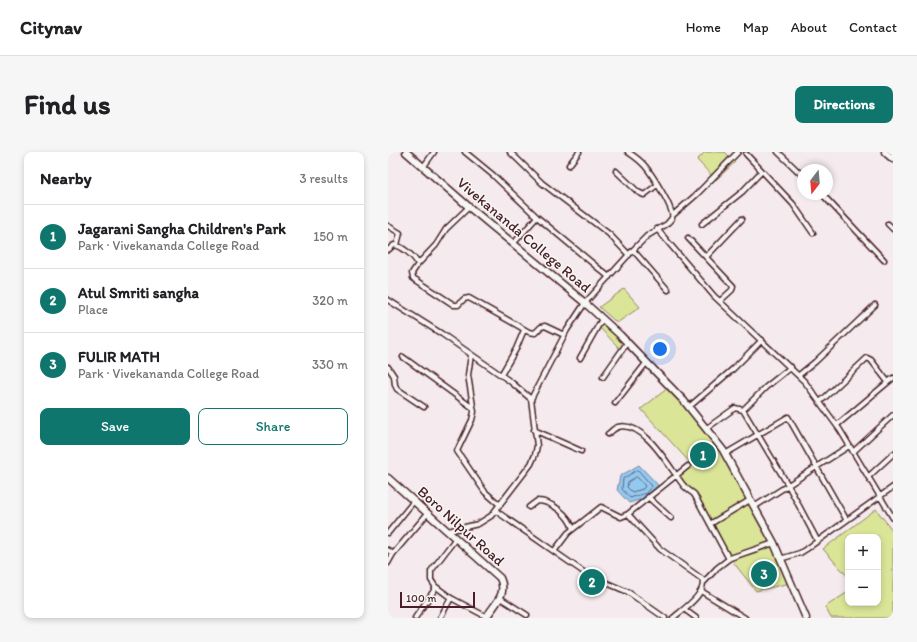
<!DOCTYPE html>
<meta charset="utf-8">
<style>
:root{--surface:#fff;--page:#f6f6f6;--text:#202124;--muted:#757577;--line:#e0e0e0;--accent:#0f766e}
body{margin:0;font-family:Itim,sans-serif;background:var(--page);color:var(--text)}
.controls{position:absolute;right:12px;bottom:12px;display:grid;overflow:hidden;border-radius:8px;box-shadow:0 2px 6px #0003}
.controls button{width:36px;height:36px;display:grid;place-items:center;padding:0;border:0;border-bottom:1px solid var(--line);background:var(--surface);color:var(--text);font:20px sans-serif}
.compass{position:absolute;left:409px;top:12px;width:36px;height:36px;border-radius:50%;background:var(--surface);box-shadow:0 2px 6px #0003;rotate:196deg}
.scale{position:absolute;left:12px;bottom:10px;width:75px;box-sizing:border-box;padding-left:4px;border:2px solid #4a1f2b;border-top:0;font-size:11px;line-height:14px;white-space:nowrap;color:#4a1f2b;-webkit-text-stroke:3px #f6f6f2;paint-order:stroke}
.you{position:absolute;left:272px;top:197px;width:14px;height:14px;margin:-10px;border:3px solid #fff;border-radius:50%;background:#1a73e8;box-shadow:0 0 0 6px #1a73e833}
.badge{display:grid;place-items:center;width:26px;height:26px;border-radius:50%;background:var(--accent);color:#fff;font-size:13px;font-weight:700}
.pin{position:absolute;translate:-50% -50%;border:2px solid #fff;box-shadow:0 1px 4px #0006}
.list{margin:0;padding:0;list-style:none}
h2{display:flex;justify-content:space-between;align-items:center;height:52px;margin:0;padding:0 16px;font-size:17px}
h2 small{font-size:13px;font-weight:400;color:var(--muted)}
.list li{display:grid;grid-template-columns:26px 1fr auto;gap:12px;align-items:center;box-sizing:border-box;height:64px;padding:0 16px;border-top:1px solid var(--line)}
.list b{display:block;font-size:15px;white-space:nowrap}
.list p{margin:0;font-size:13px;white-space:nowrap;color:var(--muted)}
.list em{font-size:13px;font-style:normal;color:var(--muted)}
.actions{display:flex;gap:8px;padding:12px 16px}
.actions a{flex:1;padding:9px 0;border:1px solid var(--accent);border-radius:8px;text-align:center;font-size:14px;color:var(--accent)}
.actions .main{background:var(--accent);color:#fff}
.map{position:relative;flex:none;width:505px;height:466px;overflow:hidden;border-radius:8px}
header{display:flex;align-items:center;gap:24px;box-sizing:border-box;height:56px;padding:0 20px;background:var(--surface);border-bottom:1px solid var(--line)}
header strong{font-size:19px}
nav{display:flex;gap:22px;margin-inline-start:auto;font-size:14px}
.intro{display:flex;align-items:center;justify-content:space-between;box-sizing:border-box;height:96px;padding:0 24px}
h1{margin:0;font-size:28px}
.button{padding:10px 18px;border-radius:8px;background:var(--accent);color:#fff;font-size:14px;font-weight:700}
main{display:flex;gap:24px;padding:0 24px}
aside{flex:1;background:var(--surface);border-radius:8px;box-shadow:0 2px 6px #0003}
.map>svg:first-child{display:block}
.green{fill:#dae598;stroke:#928262}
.water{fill:#92c9f0;stroke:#7585a1}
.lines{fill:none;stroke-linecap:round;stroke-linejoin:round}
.shore{stroke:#67637a;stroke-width:1}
.street-casing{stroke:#4a1f2b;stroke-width:7}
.secondary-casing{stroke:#4a1f2b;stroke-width:9}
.street{stroke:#f6f6f2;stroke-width:4}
.secondary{stroke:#f6f6f2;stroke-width:6}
.labels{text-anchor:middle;stroke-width:3;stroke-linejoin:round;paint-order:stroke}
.street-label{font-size:15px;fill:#4a1f2b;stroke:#f6f6f2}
</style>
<header>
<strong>Citynav</strong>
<nav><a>Home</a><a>Map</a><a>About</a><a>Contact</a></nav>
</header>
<div class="intro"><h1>Find us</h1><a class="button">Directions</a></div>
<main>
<aside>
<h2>Nearby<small>3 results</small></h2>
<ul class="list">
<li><span class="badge">1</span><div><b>Jagarani Sangha Children's Park</b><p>Park · Vivekananda College Road</p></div><em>150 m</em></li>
<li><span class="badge">2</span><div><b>Atul Smriti sangha</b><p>Place</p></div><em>320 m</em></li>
<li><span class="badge">3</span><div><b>FULIR MATH</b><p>Park · Vivekananda College Road</p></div><em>330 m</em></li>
</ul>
<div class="actions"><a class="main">Save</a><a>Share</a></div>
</aside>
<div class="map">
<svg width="505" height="466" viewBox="0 0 505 466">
<rect width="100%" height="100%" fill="#f5ebee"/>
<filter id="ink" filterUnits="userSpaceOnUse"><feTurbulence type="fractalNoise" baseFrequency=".025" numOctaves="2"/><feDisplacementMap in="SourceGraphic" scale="8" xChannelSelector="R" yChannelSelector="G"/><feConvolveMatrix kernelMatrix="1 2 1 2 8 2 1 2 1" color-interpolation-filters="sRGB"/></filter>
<g filter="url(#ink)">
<path class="green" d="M 317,0 L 337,0 L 347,10 L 328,28 L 309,8 Z
M 236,137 L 252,155 L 229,171 L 211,155 Z
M 215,169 L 240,194 L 235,200 L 211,175 Z
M 280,236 L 318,276 L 333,298 L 337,308 L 363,350 L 402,431 L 368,439 L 342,406 L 326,372 L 291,322 L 305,314 L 253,257 Z
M 488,357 L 505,379 L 505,466 L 443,466 L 437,455 L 460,440 L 460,451 L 490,451 L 490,385 L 460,385 L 460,425 L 435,397 Z"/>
<path class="water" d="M 251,313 L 270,333 L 261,345 L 241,351 L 229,338 L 232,324 Z"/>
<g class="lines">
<path class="shore" d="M 250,318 L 264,334 L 258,341 L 242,346 L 234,337 L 235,327 Z
M 249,325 L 257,334 L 255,337 L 244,340 L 239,335 L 240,330 Z"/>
<defs>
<path id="street" d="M 77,0 L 105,23 L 149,65 L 221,125
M 122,0 L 154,31 L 221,82 L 241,103
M 390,0 L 415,24
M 358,2 L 405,52 L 425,81
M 181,13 L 191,0
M 36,14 L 46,0
M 228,19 L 250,40 L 256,43 L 269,33
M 434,42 L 496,108
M 285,63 L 308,43 L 350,0
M 314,72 L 354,40 L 373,20
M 500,72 L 505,77
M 0,74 L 12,81 L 9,93
M 269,77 L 326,144 L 417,230 L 452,278 L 505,366
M 300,86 L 345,134 L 344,138 L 332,149
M 125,92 L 149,65
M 0,98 L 6,93 C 14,94 26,104 30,112 L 24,121 L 25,126 L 66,153 L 70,153 L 76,147 L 81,146 L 141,180 L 147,181 L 153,175 L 157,174 L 176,183
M 245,98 L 280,138
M 318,105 L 354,67
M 30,112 L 48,93 L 58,77 L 81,55
M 0,148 L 54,182 L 123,230 L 143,247
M 83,203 L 80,223 L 86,260 L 84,268 L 69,299 L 97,340 L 112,353
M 15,205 L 85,256
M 192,206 L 214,167
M 0,215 L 6,224 L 7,233 L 9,237 L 36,255
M 113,223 L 128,197 L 136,178
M 411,223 L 427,210 L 487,153
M 215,225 L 239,191
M 432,250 L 479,206 L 483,208 L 500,230
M 227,251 L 259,210
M 301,255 L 345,217 L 374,188
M 355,258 L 378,235 L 403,215
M 449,273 L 505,226
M 319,276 L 347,256 L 355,258 L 400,333 L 429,388
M 146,278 L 193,299
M 220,282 C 223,280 226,276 230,275 C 257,268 282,317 296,334 C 299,337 303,340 306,342 L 341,407
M 465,300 L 505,263
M 337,302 L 400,265 L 458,367
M 480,325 L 505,302
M 260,345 L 283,366
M 141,355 L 149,349 C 164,349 181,363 185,377
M 366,355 L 461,294
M 108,359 L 200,423 L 240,440 L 277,466
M 322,372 L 362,348
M 60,379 L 90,372 L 103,364 L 143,312 L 147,303 L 149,294 L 143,247 L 179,178 L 197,151 L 245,98 L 259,84 L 279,72 L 284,66 C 287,58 263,21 257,14 C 252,8 246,4 240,0
M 0,381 L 26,349
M 0,398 L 5,402 L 0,411
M 167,398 L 180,381 L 213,355 L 233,365 L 240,362
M 5,402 L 40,361
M 392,407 L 412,401 L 420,396 L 505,335
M 316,430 L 329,416 L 342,406 L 386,391
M 47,434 L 63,446 L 99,465
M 313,439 L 357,466
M 112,446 L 139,463
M 296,457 L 308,466
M 27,466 L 47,437 L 47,434 L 43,428 L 43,419 L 68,386
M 52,466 L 63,446
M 285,466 C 294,458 320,441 314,427 L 272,397 L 240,362 L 300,314"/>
<path id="secondary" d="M 18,0 L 81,55 L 197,151 L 232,183 L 296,249 L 335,298 L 386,391 L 418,466
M 497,0 L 505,7
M 0,326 L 112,426 C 120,443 106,452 98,466"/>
</defs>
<use href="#street" class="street-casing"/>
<use href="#secondary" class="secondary-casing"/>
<use href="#street" class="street"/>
<use href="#secondary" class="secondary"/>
</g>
</g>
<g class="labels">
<g class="street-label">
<text transform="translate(136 83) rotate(40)" y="5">Vivekananda College Road</text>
<text transform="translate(73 374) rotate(42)" y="5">Boro Nilpur Road</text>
</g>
</g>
</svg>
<div class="controls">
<button>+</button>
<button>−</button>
</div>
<svg class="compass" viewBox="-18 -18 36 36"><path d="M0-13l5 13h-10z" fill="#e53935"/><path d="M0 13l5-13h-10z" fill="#757577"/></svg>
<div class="scale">100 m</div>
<div class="you"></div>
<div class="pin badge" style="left:315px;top:303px">1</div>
<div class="pin badge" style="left:204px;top:430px">2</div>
<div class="pin badge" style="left:376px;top:422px">3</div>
</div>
</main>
